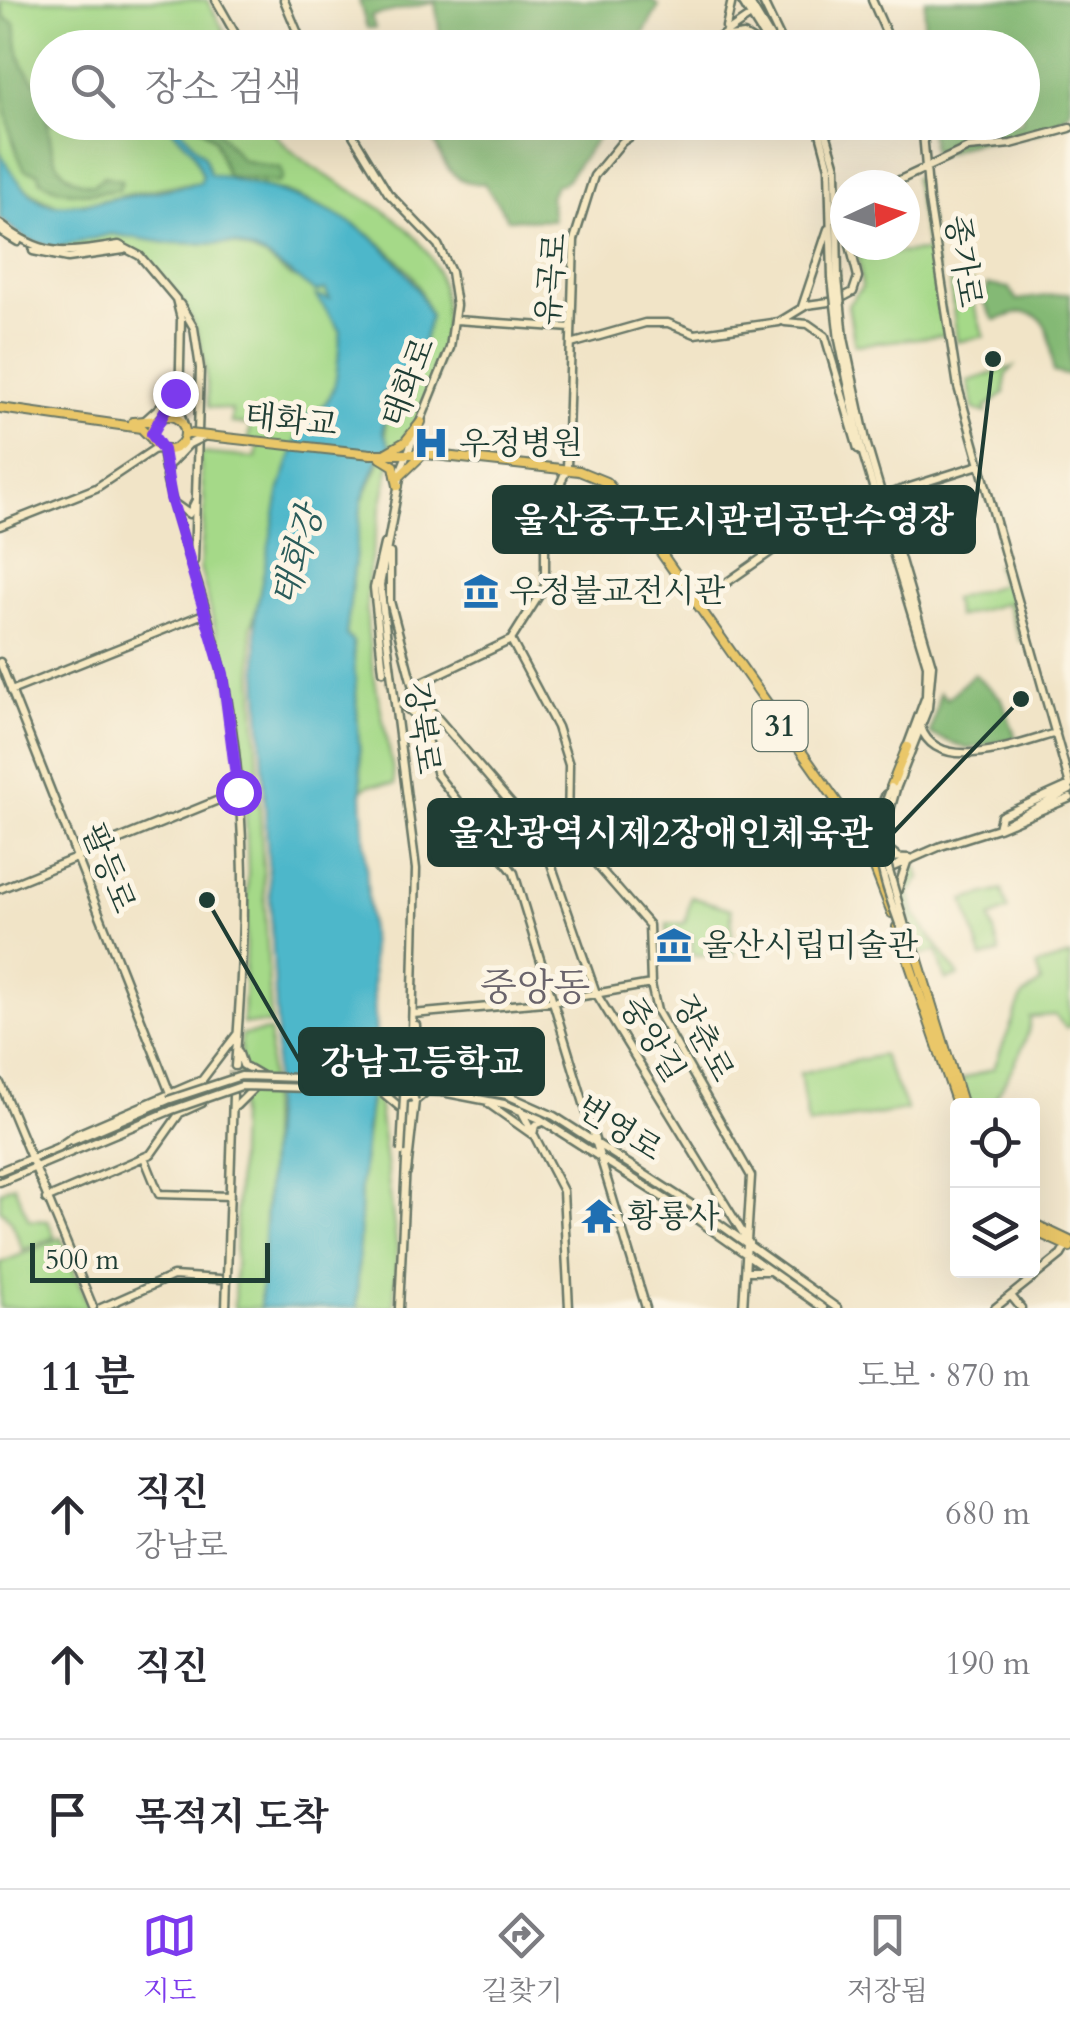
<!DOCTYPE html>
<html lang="ko">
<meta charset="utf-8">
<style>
:root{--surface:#fff;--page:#f7f7f7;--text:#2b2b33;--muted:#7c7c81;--line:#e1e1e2;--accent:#7c3aed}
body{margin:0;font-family:Cardo,"Noto Serif KR",serif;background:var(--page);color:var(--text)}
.controls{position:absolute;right:30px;bottom:30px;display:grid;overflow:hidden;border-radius:10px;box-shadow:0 10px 40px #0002}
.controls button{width:90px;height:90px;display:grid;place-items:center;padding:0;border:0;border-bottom:2px solid var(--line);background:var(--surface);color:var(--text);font:50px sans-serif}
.compass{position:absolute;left:830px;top:170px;width:90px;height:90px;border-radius:50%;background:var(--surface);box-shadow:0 10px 40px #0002;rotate:86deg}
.scale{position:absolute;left:30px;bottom:25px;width:240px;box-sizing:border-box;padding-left:10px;border:5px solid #1f3d34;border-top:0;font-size:28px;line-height:35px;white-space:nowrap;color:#1f3d34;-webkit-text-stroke:8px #fcf5e5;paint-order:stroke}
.stop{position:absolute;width:30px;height:30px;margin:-22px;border:8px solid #7c3aed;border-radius:50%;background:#fff}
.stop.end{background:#7c3aed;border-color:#fff;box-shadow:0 2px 10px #0008}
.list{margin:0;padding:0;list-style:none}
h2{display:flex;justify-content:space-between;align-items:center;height:130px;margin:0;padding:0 40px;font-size:42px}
h2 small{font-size:32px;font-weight:400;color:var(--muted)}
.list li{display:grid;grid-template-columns:65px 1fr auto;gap:30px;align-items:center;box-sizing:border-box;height:150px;padding:0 40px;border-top:2px solid var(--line)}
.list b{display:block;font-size:38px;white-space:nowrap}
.list p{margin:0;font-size:32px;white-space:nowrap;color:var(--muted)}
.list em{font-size:32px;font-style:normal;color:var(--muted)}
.icon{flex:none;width:55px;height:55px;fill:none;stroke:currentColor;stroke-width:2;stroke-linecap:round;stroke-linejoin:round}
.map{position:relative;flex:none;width:1070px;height:1308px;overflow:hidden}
.search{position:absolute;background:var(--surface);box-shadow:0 10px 40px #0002;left:30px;right:30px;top:30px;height:110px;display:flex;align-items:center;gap:25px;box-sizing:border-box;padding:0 35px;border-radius:55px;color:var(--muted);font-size:38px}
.sheet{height:580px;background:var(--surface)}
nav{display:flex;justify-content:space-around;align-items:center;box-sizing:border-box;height:140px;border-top:2px solid var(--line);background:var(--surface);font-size:28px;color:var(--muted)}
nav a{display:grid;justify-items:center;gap:5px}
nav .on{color:var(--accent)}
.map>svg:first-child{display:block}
.green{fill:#a5d988;stroke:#628b5e;stroke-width:2.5}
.forest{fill:#84b974;stroke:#527b54;stroke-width:2.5}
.water{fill:#4db7ca;stroke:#367a7f;stroke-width:2.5}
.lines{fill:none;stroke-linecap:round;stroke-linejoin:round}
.secondary-tunnel{stroke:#c7c3aa;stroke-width:6;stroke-dasharray:6 3;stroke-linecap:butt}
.secondary-casing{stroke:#687767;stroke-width:11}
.primary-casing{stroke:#687767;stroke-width:12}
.secondary{stroke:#f7e9c3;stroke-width:6}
.primary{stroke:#eac769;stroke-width:8}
.secondary-bridge-casing{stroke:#687767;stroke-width:11;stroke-linecap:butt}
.primary-bridge-casing{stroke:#687767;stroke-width:12;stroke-linecap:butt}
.secondary-bridge{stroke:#f7e9c3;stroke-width:6}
.primary-bridge{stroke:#eac769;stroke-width:8}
.route{stroke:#7c3aed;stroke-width:12}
.labels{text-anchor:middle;stroke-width:10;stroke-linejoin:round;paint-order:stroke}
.shield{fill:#fcf5e5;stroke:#617469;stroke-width:2.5}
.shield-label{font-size:30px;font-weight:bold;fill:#1f3d34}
.street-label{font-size:32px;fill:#1f3d34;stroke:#fcf5e5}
.poi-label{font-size:32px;fill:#1f3d34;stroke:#fcf5e5;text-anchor:start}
.water-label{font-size:35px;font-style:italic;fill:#2a5c5a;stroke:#fcf5e5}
.quarter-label{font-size:38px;fill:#69636b;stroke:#fcf5e5}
.leader{fill:none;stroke:#1f3d34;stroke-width:4}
.callout-dot{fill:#1f3d34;stroke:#fcf5e5;stroke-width:4}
.callout{fill:#1f3d34;stroke:#1f3d34;stroke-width:4}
.callout-label{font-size:35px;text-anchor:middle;font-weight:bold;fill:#fff}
</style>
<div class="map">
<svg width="1070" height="1308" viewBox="0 0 1070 1308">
<rect width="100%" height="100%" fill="#fcf5e5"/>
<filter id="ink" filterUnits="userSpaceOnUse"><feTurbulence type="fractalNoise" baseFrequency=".01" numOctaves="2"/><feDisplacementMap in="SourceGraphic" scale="20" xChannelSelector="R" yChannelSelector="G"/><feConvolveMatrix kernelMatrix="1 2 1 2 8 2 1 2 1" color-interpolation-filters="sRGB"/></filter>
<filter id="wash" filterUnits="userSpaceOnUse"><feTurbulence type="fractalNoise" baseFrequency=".0048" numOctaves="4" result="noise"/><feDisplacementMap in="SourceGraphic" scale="40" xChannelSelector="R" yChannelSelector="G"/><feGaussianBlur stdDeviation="2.25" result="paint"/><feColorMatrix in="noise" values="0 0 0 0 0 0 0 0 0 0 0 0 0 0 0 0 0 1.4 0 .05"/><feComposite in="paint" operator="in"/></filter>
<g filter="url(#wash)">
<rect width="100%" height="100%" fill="#f1e4c7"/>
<path class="green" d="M 0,0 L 207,0 L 233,47 L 48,48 L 48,122 L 266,123 C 310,186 398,196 433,262 C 459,312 439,384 411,429 C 403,443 393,453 389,469 C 383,500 369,558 367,589 C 363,653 386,720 395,784 L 369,785 L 362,790 L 353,642 L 346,635 L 362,500 L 386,448 L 384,393 L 424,347 L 423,331 L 430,316 C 425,302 420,287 411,274 C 374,225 283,179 221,181 C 170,182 118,199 68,206 C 42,204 5,179 0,150 C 0,105 0,46 0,0 Z
M 921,176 L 947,335 L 855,345 L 848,305 L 862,287 L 858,255 L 927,251 L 914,178 Z
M 111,234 L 162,242 L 235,244 L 266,257 L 289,276 L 325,289 L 330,300 L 328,311 L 341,332 L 335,389 L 321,409 L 306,414 L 280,489 L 262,590 L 251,627 L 271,1024 L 243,1024 L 248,872 L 245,800 L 238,723 L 200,567 L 205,506 L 199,453 L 256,458 L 258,444 L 248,443 L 250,425 L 231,423 L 232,410 L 208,407 C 205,331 193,305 138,252 L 54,248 Z
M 967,279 L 974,284 L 971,297 L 984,336 L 957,342 L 950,282 Z
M 1013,367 L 1006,375 L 1004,394 L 986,407 L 986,413 L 974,409 L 968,381 Z
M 996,565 L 1002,566 L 1021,642 L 1006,603 L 957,617 L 952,599 L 1001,585 Z
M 916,866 L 920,878 L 909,893 L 915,915 L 959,976 L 946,980 L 937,951 L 922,955 L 901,890 L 906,871 Z
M 1002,890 L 1008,910 L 990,918 L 1000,953 L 982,958 L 964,900 Z
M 691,897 L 731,909 L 733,955 L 692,955 L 692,936 L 667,933 L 667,924 L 685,923 Z
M 1070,956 L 1070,1026 L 1066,1028 L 1055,1015 L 1030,1017 C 1033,1036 1002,1087 991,1105 L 969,1105 L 961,1080 L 994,1068 L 1022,997 L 1041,982 L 1036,966 Z
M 270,1031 L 269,1151 L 260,1308 L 234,1308 L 241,1035 Z
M 882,1055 L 907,1110 L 808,1125 L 800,1073 Z
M 374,1070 L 397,1249 L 394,1308 L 357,1308 L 361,1181 Z
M 14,1185 L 29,1220 L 48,1221 L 55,1237 L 23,1250 L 11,1220 L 0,1209 L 0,1191 Z
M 61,1238 L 89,1308 L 0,1308 L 0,1263 Z"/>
<path class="forest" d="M 0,0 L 5,18 L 15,23 C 16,34 18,56 24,67 C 30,77 37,81 41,92 C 55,126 39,178 94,185 L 104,176 L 122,180 L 119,190 C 89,194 67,196 41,181 L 38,173 L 25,170 C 0,123 0,58 0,0 Z
M 359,0 L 652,0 L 659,6 L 636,47 L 442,48 L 435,2 L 371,16 L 375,28 L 367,28 Z
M 925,0 L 1070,0 L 1070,110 C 1050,142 1001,135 970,144 C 957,148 944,155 933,156 L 929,123 L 1022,122 L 1022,48 L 923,48 Z
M 197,123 L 211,123 L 242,160 L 281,168 L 283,178 L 279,183 L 227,176 L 215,140 Z
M 435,123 L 435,122 L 608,123 L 564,183 L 555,185 L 550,196 L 553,220 L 508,219 L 484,183 C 451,186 440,159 431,131 Z
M 988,285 L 1009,288 L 1017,300 L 1070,293 L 1070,376 L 1053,372 C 1051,348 1053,310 1019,313 C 1011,314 1002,319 994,320 L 983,301 Z
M 974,674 L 1002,699 L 1016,738 L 968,749 L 930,734 L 940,692 L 947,699 Z"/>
<path class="water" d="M 166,123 L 176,123 L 204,156 L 210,174 C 299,193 394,222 430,316 L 420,356 L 384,393 L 383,431 L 391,448 L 381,452 L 362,500 L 346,635 L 353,642 L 376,1034 L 361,1181 L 357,1308 L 260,1308 L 277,1030 L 255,617 L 280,489 L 306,414 C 343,406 336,361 341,331 L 316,296 L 330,299 L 325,289 L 316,292 L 266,256 L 235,244 L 167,243 L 111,234 L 54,248 L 26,239 L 0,219 L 0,151 C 7,169 28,196 46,203 C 67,211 171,188 200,183 L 203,176 L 193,151 Z"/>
</g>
<g filter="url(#ink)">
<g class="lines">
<path class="secondary-tunnel" d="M 383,671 L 393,693
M 229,1095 L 231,1066"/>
<defs>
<path id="secondary" d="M 216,0 L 241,44
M 284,0 L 304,48
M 741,0 L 771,48
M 748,0 L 777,48
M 762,0 L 785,48
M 872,0 L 893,48
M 726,27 L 732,0
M 714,39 L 744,35 L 766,48
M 704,48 L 746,19
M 345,122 L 388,193 L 438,245 L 451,272 L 456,305 L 450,348 L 402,467 L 380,585 L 416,869 L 411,1072
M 652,122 L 622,142 L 594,176 L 574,240 L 567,468 L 545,521 L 545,586 L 511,640 L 557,727 L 569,765 L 568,832 L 649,925 L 651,984 L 657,1011 L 751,1176 L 743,1308
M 817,122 L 829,167 L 832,278
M 823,122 L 836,167 L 838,278
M 922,122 L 929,201 L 958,387 L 1070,785 L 1001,816 L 998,828
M 889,185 L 968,148 L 1011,144 L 1070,128
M 0,224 C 45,259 66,253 119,245 L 140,256 L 176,299 L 181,319 L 179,409 L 185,429
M 0,231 L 18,242
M 33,251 L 68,258 L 124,250
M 180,304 L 194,328 L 200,368 L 194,561
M 802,307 L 828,229
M 456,320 L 571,328
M 785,322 L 808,324 L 825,336 L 858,449
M 844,338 L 867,445 L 932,665 L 928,708 L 896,789
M 839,340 L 861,447 L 927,665 L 926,696 L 907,747
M 571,344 L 645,323 L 668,323 L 695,334 L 779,322 L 807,305 L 836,301 L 853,292 L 858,277 L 850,245
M 159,419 L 172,404 L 176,391
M 144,421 L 174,394
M 418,434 L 418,444 L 433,453
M 179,445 L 170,457 L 166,477 C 182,544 209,608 223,676 C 249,803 246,938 235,1066
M 171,463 L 189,444
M 175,504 L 189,514 L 195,502
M 0,526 L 96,488 L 153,450 L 162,448 L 165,470
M 390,553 L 390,601 L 412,684
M 696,604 L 825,514 L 979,465
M 0,662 L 170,1093
M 383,671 L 374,588 L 384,544
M 416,685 L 511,640
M 412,689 L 419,712
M 11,691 L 201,615
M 401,704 L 420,719
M418.5 710a5.5 5.5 0 1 1 11 0a5.5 5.5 0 1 1-11 0Z
M 428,707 L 533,829 L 548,855 L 596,993 L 749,1243
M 420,714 L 437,775 L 514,873 L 646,1308
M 921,727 C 937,777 1024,742 1056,733
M 999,828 L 1070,798
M 884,835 L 887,848 L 897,856
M 82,854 L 168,819
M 875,854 L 875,820 L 886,794
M 882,857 L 909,858
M 884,871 L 941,846 L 998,828 L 1070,790
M 0,889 L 238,792
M 897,892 L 907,862
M 413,1014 L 555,1001 L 651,984
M 416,1025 L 417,1071 L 428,1082
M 238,1051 L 243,1065 L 262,1076
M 381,1079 L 397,1073 L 406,1061
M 202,1080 L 237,1034
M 0,1083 L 93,1307
M 442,1083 L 507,1095 L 554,1116 L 697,1208 L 837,1308
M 382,1092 L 402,1109
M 442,1092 L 504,1104 L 540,1119 L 692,1216 L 823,1308
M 489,1104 L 533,1135 L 535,1125 L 543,1122
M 236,1106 L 255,1087
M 521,1110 L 563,1191 L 569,1308
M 72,1141 L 168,1100
M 144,1157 L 159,1194 L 230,1196
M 0,1171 L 61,1146
M 407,1172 L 415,1101 L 426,1092
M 0,1182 L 172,1110
M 46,1199 L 151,1154 L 180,1113 L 202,1103 L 202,1080 L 77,1134 L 58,1147
M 747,1271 L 771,1271
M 1012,1297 L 1021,1308
M 101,1308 L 173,1276 L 220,1279
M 226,1308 L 233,1095
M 399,1308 L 409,1100
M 995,1308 L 1061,1255 L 1068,1243"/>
<path id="primary" d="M 0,408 L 141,428 L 156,443
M151 433a17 17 0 1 1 34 0a17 17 0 1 1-34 0Z
M 133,422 L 158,420
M 386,453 L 405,442 L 421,422
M 371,454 L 426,454 L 579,471 L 606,482 L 628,506 L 885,870
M 381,458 L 394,466 L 398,486
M 400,476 L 422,455
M 891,787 L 907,747
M 858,835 L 867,835 L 874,828
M 872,861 L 892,913
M 897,927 L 958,1107
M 908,928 L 963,1106
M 1032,1223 L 1070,1241
M 1032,1230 L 1070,1247"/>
</defs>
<use href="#secondary" class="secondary-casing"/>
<use href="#primary" class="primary-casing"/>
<use href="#secondary" class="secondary"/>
<use href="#primary" class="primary"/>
<defs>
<path id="secondary-bridge" d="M 832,278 L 839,340
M 838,278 L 844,338
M 189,444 L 205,436
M 891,787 C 867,847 883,877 903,935
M 896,789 L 881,843 L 907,933
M 407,1029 L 406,1075 L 415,1076 L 416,1068
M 168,1100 L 241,1076 L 442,1083
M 172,1110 L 241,1086 L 442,1092
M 401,1152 L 404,1097 L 413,1096 L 415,1101"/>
<path id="primary-bridge" d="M 190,434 L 371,454"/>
</defs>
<use href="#secondary-bridge" class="secondary-bridge-casing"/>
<use href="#primary-bridge" class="primary-bridge-casing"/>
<use href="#secondary-bridge" class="secondary-bridge"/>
<use href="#primary-bridge" class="primary-bridge"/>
</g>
</g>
<g class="lines" filter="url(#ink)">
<path class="route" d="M 175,393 L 152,434 L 163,450 L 171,498 L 223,674 L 238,792"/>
</g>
<defs>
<symbol id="hospital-bare" viewBox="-9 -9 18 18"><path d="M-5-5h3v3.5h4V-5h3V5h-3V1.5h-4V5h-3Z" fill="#1f6fb2" stroke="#fcf5e5" stroke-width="2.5" paint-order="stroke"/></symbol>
<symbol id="museum-bare" viewBox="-9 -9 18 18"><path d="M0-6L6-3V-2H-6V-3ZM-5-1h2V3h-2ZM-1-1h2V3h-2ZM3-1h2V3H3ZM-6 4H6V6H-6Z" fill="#1f6fb2" stroke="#fcf5e5" stroke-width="2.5" paint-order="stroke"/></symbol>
<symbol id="temple-bare" viewBox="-9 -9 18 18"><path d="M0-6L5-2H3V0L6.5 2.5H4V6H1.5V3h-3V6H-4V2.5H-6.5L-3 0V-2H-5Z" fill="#1f6fb2" stroke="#fcf5e5" stroke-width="2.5" paint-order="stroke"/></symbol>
</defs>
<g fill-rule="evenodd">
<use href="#hospital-bare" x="406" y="418" width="50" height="50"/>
<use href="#museum-bare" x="456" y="566" width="50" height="50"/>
<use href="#museum-bare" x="649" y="920" width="50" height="50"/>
<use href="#temple-bare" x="574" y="1191" width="50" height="50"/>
</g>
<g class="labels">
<rect class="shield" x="752.5" y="701" width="55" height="50" rx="8"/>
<g class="shield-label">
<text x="780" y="736">31</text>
</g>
<g class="street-label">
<text transform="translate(964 261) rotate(81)" y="11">종가로</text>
<text transform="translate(551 279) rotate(-85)" y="11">유곡로</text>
<text transform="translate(408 382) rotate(-69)" y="11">태화로</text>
<text transform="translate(291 420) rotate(6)" y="11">태화교</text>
<text transform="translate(423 728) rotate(82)" y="11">강북로</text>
<text transform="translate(109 868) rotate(68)" y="11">팔등로</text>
<text transform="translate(704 1038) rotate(62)" y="11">장춘로</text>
<text transform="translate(653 1039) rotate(58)" y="11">중앙길</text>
<text transform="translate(620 1128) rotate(32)" y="11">번영로</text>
</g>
<g class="poi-label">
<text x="459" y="454">우정병원</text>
<text x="509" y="602">우정불교전시관</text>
<text x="702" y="956">울산시립미술관</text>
<text x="627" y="1227">황룡사</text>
</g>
<g class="water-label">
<text transform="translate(297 556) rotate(-74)" y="12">태화강</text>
</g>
<g class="quarter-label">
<text x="535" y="1000">중앙동</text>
</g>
</g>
<path class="leader" d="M993 359L974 519M1021 699L893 833M207 900L300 1062"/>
<g class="callout-dot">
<circle cx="993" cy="359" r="10"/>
<circle cx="1021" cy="699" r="10"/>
<circle cx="207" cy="900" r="10"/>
</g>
<g class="callout">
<rect x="494" y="487" width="480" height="65" rx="10"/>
<rect x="429" y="800" width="464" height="65" rx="10"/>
<rect x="300" y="1029" width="243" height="65" rx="10"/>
</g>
<g class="callout-label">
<text x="734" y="532">울산중구도시관리공단수영장</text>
<text x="661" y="845">울산광역시제2장애인체육관</text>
<text x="422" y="1074">강남고등학교</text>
</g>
</svg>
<div class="controls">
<button><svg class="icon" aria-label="locate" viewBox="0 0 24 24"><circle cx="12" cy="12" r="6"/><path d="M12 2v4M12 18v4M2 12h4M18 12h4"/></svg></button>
<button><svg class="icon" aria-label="layers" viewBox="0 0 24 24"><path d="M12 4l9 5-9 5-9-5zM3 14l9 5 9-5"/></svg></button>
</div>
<svg class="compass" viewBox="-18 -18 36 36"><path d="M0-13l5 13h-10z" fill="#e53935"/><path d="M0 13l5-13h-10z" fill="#7c7c81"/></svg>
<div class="scale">500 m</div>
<div class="stop" style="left:238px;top:792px"></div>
<div class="stop end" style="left:175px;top:393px"></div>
<div class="search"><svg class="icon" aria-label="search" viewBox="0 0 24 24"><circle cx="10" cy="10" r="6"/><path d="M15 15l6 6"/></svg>장소 검색</div>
</div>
<section class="sheet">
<h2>11 분<small>도보 · 870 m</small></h2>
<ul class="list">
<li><svg class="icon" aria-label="ahead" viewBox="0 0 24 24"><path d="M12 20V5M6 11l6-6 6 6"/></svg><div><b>직진</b><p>강남로</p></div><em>680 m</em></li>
<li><svg class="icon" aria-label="ahead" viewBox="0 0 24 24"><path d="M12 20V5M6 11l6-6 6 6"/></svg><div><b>직진</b></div><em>190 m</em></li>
<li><svg class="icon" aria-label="arrive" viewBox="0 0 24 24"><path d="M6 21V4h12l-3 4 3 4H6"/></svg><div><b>목적지 도착</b></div></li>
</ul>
</section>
<nav>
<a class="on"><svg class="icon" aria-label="map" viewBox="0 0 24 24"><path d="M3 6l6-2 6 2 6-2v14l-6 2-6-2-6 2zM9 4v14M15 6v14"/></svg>지도</a>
<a><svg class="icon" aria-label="directions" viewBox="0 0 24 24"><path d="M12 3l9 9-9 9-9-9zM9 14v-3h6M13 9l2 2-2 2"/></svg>길찾기</a>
<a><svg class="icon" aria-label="saved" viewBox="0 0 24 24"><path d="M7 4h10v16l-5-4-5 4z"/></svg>저장됨</a>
</nav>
